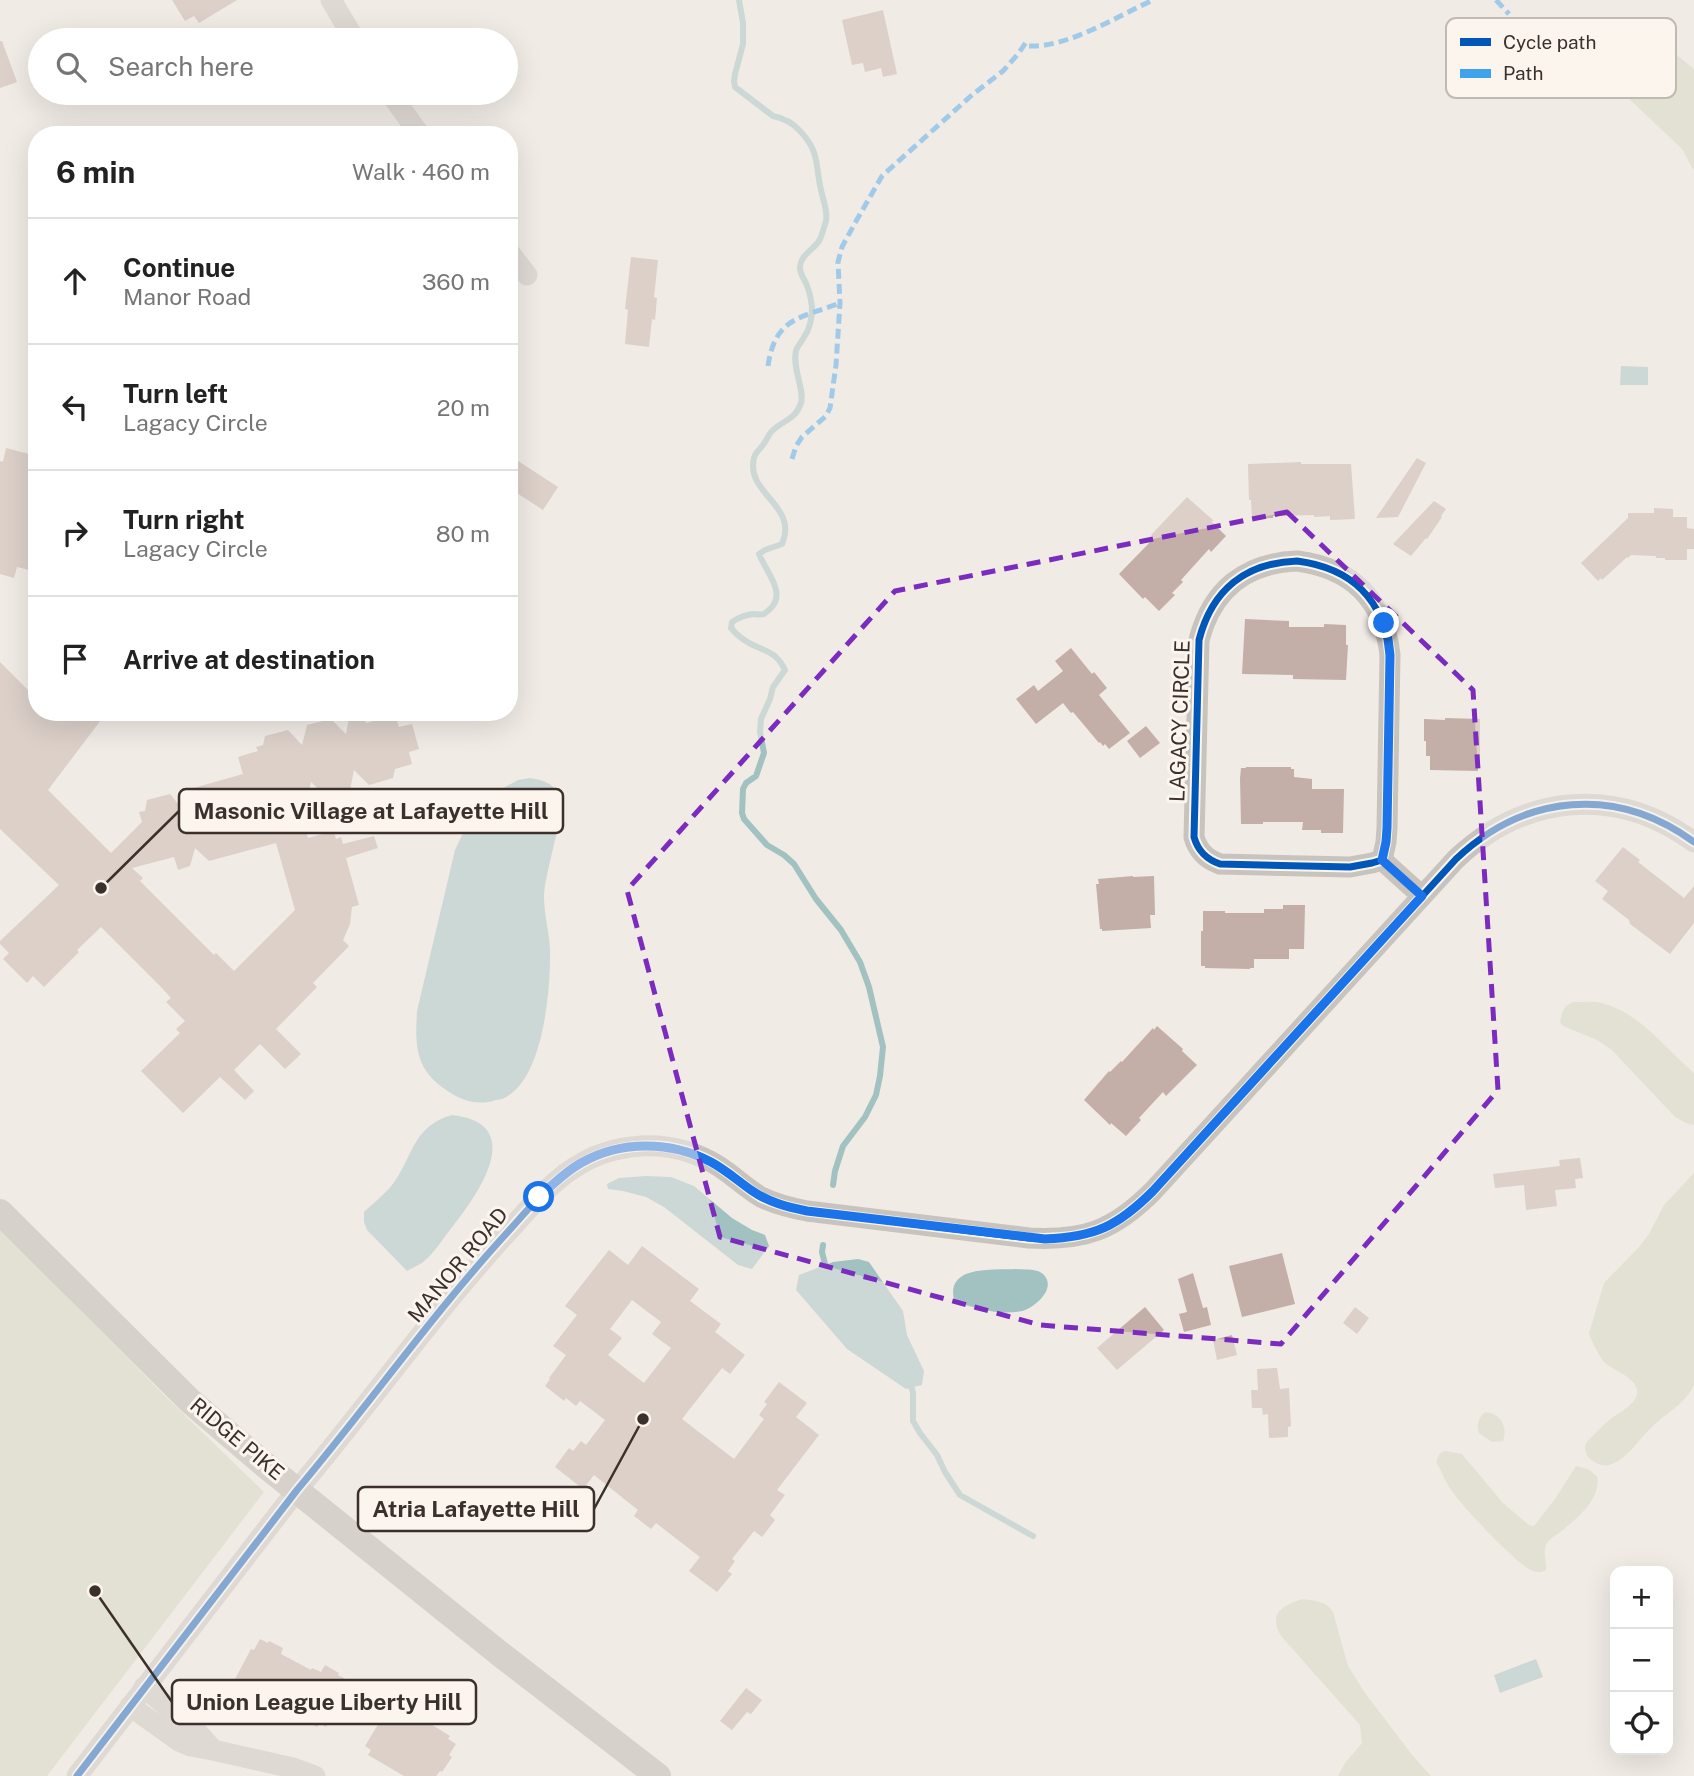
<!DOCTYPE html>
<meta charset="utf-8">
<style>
:root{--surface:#fff;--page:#f2f2f2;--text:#222;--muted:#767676;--line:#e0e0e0}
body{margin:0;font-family:"Public Sans",sans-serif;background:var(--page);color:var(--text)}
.controls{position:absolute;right:21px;bottom:21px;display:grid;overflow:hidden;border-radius:14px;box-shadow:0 7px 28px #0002}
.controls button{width:63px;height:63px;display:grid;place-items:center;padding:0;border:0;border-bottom:2px solid var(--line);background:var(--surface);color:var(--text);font:35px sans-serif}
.stop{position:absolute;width:21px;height:21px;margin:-16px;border:5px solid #1a73e8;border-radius:50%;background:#fff}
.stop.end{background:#1a73e8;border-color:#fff;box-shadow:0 2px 7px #0008}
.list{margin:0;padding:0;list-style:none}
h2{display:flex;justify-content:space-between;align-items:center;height:91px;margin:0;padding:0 28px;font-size:30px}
h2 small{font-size:23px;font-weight:400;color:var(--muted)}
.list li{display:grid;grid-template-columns:46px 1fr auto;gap:21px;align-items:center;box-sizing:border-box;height:126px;padding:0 28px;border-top:2px solid var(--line)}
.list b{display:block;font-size:26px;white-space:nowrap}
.list p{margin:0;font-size:23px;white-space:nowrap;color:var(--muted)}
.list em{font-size:23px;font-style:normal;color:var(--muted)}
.icon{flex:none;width:38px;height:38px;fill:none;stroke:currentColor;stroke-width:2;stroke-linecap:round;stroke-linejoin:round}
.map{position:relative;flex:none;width:1694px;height:1776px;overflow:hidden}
.search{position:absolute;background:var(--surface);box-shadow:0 7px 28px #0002;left:28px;top:28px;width:490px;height:77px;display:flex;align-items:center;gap:18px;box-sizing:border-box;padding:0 24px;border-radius:38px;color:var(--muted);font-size:26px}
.panel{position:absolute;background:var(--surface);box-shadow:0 7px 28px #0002;left:28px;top:126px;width:490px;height:595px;border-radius:28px}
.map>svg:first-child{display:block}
.green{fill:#d1d6bf}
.water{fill:#a1c2c1}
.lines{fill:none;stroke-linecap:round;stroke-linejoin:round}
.stream{stroke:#a1c2c1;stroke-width:6}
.building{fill:#c3afa7;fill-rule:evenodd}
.minor{stroke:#c9c3be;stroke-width:21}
.major{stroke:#b8b1ad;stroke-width:26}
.quiet{stroke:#3fa3eb;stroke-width:5;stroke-dasharray:10 5;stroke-linecap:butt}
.cycleway-casing{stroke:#fbf5ee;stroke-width:11}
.cycleway{stroke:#0057b8;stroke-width:7}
.route{stroke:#1a73e8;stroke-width:9}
.marked{fill:none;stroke:#7b2cbf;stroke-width:5;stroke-dasharray:14 9;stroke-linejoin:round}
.labels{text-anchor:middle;stroke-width:6;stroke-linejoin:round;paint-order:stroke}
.street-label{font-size:21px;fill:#3b302b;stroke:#fbf5ee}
.key{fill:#fbf5ee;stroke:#c1bab4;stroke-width:2}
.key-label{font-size:19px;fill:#3b302b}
.leader{fill:none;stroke:#3b302b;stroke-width:2.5}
.callout-dot{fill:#3b302b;stroke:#fbf5ee;stroke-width:2.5}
.callout{fill:#fbf5ee;stroke:#3b302b;stroke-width:2.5}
.callout-label{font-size:23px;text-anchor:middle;font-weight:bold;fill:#3b302b}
</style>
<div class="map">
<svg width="1694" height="1776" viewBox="0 0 1694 1776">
<rect width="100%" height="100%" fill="#f0ebe5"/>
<path class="green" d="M 1618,17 L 1663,44 L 1694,69 L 1694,171 L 1682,149 L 1586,58 C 1593,34 1596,29 1618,17 Z
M 1574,1002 C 1583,1002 1593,1001 1602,1003 C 1640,1013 1665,1048 1694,1073 L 1694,1125 L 1688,1124 L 1675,1117 L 1612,1050 L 1597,1040 L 1563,1026 L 1560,1022 C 1562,1012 1564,1005 1574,1002 Z
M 1694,1173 L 1694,1385 C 1685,1405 1665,1413 1651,1428 C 1638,1440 1627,1460 1609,1465 C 1602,1467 1595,1463 1589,1458 C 1585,1453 1584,1449 1586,1443 C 1593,1435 1601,1427 1609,1420 C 1616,1415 1625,1410 1631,1404 C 1652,1383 1615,1372 1604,1362 C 1599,1356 1591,1340 1589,1333 L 1604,1283 L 1639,1247 L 1649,1234 L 1664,1205 Z
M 0,1229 L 164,1395 L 264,1492 L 47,1776 L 0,1776 Z
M 1485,1412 C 1501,1413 1508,1427 1503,1441 L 1492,1442 L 1479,1433 C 1476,1425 1479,1417 1485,1412 Z
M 1445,1451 L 1462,1454 L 1503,1503 L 1529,1525 L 1534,1526 L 1555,1499 L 1576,1466 L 1588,1469 L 1597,1476 C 1601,1498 1580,1516 1564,1529 C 1559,1534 1551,1537 1547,1543 C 1542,1552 1547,1561 1546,1570 C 1539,1574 1533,1572 1526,1567 C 1518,1562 1512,1555 1505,1549 C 1486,1530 1464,1509 1449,1487 C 1444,1479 1441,1470 1436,1462 L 1440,1453 Z
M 1303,1599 C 1316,1601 1326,1601 1333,1612 L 1348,1666 L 1365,1693 L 1413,1756 L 1431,1776 L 1338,1776 L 1345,1763 L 1362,1743 L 1360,1725 L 1281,1636 C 1268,1614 1282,1605 1303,1599 Z"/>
<path class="water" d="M 1621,366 L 1648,367 L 1648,385 L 1620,385 Z
M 530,778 C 542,780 555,783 559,797 C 565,817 545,870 544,896 C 544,914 549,931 550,949 C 551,986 544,1077 506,1097 C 503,1099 500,1099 496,1100 C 478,1106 462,1101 446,1090 C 415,1069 415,1046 417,1011 L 455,850 L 465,829 L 474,815 L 505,787 L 518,780 Z
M 452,1115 C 527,1123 480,1192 453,1226 C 444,1237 433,1255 422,1263 C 417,1266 412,1268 407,1271 L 367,1230 L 364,1222 L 364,1212 C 373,1203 384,1195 392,1185 C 413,1158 412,1126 452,1115 Z
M 646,1176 L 671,1177 L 694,1186 L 732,1218 L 752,1230 L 765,1235 L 769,1246 L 752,1269 L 738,1265 L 664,1207 L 646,1197 L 623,1191 L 608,1189 L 607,1184 L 619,1178 Z
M 858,1259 L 869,1262 L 903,1311 L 907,1335 L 924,1371 L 922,1385 L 906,1389 L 847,1349 L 796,1290 L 799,1275 L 833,1262 Z
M 1016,1269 C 1025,1270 1036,1268 1043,1274 C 1058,1288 1034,1308 1022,1311 C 1000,1316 977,1308 955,1303 C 943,1265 992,1270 1016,1269 Z
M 1536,1659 L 1543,1677 L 1500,1693 L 1494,1675 Z"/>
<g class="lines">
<path class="stream" d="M 739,0 L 743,23 L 743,44 L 735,74 L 734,81 L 735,87 L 773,116 C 783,118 793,123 800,131 C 820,152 815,164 821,190 C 823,200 828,211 826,221 C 824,227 822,236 819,241 C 813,250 801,255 800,266 C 799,274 805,279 807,286 C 810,292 811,300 812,307 C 812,317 810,329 804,337 C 802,342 797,346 796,351 C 792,368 805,391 801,403 C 795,421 782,420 771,432 C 768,436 766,441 763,445 C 759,450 755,453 754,458 C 745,494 799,505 782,544 L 765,550 L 759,554 C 766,572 788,594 769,610 C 767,611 766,613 764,614 C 761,615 757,614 753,614 C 745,615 738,618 732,622 L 731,628 C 736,634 742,639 749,643 C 766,652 776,651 785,670 L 773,687 L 770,699 L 761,719 L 760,732 L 764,753 L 756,776 L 746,783 L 743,789 L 742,813 L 744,819 L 767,845 L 784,855 L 794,864 L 816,899 L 841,930 L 860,962 L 869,987 L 883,1047 L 880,1076 L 876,1095 L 865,1117 L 843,1146 L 835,1171 L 833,1185
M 823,1245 L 822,1252 L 827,1272
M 910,1382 L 913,1393 L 913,1421 L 920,1433 L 937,1455 L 945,1472 L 960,1495 L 1033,1536"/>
</g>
<path class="building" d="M 172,0 L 237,0 L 199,23 L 194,16 L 185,21 Z
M 883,10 L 897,74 L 883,77 L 881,68 L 865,72 L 863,63 L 852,65 L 842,20 Z
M 0,41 L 2,41 L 17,82 L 0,88 Z
M 631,257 L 658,260 L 654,297 L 657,298 L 655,320 L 652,319 L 649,347 L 625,344 L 628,310 L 625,309 Z
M 6,448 L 37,456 L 37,538 L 29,570 L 17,567 L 14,578 L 0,574 L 0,461 L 3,462 Z
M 509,455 L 558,487 L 543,510 L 509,488 Z
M 1417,458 L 1426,463 L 1398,517 L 1376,518 Z
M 1301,462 L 1301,464 L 1351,464 L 1355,519 L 1330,520 L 1330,516 L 1314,517 L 1314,515 L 1273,516 L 1273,518 L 1252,519 L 1251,500 L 1249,500 L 1248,464 Z
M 1187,497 L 1214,521 L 1211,521 L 1226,536 L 1211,552 L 1209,549 L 1181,580 L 1183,582 L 1172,593 L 1175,595 L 1159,611 L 1145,597 L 1143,599 L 1119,574 L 1154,538 L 1151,535 Z
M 1434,501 L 1446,509 L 1441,516 L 1442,517 L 1427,539 L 1426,538 L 1411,556 L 1393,544 Z
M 1654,508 L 1673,509 L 1673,517 L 1687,517 L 1687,528 L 1694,529 L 1694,549 L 1687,549 L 1687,560 L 1665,560 L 1665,558 L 1656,558 L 1656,556 L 1631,555 L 1628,558 L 1627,557 L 1602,580 L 1601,578 L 1598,581 L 1581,563 L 1628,518 L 1628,513 L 1654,513 Z
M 1245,619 L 1289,621 L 1289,627 L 1324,627 L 1324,624 L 1346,625 L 1346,645 L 1348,645 L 1346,680 L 1293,679 L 1293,675 L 1242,674 Z
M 1071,648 L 1092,674 L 1094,672 L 1107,688 L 1099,695 L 1130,733 L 1109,749 L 1105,744 L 1103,746 L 1100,742 L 1099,743 L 1073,712 L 1071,713 L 1063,703 L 1036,724 L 1016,699 L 1034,685 L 1038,691 L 1063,671 L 1055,661 Z
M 0,662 L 37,699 L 37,712 L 107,712 L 48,790 L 111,853 L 142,822 L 139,812 L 145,811 L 147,800 L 170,794 L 185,812 L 190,789 L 243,774 L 238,757 L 258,751 L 256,747 L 263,745 L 265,736 L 288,730 L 302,745 L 307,725 L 331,719 L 346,734 L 350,712 L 363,712 L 366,723 L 395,715 L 399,727 L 412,724 L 419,749 L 409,752 L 412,764 L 395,769 L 393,778 L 369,785 L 354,770 L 350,790 L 326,796 L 311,782 L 307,802 L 299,804 L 308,838 L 334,831 L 336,839 L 341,837 L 343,844 L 374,836 L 378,848 L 346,858 L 359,905 L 352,907 L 350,924 L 343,940 L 349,946 L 313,983 L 317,987 L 276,1029 L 301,1054 L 285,1069 L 260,1044 L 234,1070 L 254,1091 L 245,1100 L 220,1077 L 183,1113 L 141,1071 L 180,1033 L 176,1029 L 185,1021 L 166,1002 L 171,998 L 161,987 L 101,927 L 77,950 L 79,952 L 44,987 L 33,976 L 27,983 L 3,959 L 9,953 L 0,944 L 0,941 L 59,885 L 0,829 ZM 276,843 L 295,910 L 234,971 L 216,953 L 214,955 L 140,881 L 143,878 L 132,868 L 174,857 L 178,870 L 190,866 L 195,848 L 209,861 Z
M 1445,718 L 1480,719 L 1480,768 L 1478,768 L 1478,771 L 1430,770 L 1430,756 L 1426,756 L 1426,741 L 1424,741 L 1424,719 L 1445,720 Z
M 1146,726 L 1160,743 L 1140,758 L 1127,741 Z
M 1246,767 L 1291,767 L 1291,769 L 1294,769 L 1294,777 L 1312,779 L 1312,789 L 1344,789 L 1343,833 L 1321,833 L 1321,830 L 1302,830 L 1303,822 L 1263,822 L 1263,824 L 1241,824 L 1240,778 L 1241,768 L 1246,768 Z
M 1623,847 L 1640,860 L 1638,862 L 1684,898 L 1694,886 L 1694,923 L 1670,954 L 1630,924 L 1629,920 L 1602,899 L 1608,891 L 1595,881 Z
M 1133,876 L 1133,877 L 1154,876 L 1155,915 L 1150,915 L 1151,928 L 1102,931 L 1102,929 L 1100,929 L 1096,884 L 1099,884 L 1098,879 Z
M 1283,905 L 1305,905 L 1304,949 L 1289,949 L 1289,959 L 1254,959 L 1254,968 L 1250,968 L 1250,969 L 1205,968 L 1205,966 L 1201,966 L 1201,931 L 1203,931 L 1203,911 L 1225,911 L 1225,913 L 1264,913 L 1264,909 L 1283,909 Z
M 1157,1026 L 1183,1049 L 1182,1051 L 1197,1065 L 1166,1096 L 1163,1092 L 1139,1118 L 1141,1120 L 1126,1136 L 1111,1123 L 1110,1125 L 1084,1100 L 1109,1071 L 1110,1072 L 1121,1061 L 1122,1062 L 1153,1028 L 1154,1030 Z
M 1580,1158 L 1583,1178 L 1575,1179 L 1576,1188 L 1555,1190 L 1557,1206 L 1526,1210 L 1524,1185 L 1495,1188 L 1493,1174 L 1560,1166 L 1559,1160 Z
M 642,1246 L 699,1289 L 690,1301 L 721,1324 L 715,1332 L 745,1355 L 730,1374 L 722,1368 L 682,1419 L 734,1459 L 764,1419 L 759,1415 L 767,1404 L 764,1402 L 779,1382 L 807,1403 L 796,1417 L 819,1435 L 777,1490 L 785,1495 L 770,1515 L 775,1520 L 762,1537 L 754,1531 L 732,1559 L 735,1561 L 728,1571 L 732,1574 L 717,1592 L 689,1571 L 700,1557 L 656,1523 L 651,1529 L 634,1516 L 638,1510 L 594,1475 L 583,1489 L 555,1467 L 569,1448 L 573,1451 L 581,1441 L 586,1445 L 605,1420 L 580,1401 L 576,1406 L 566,1398 L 564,1401 L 545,1386 L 550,1379 L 549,1378 L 566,1355 L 553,1346 L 577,1315 L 565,1306 L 609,1250 L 628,1265 ZM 632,1300 L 661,1322 L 652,1334 L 671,1348 L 644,1383 L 608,1355 L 622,1338 L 610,1329 Z
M 1282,1253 L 1295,1304 L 1242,1317 L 1229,1266 Z
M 1193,1273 L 1203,1308 L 1207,1307 L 1211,1325 L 1184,1332 L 1179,1314 L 1187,1312 L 1178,1279 Z
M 1145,1307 L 1164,1330 L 1117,1370 L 1097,1348 Z
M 1355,1307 L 1369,1318 L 1357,1334 L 1343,1323 Z
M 1232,1335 L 1237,1355 L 1217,1360 L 1213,1340 Z
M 1277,1368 L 1280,1389 L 1289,1388 L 1291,1426 L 1288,1427 L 1288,1437 L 1269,1438 L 1268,1414 L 1263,1415 L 1262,1408 L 1252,1408 L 1251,1390 L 1258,1390 L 1257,1369 Z
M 260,1639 L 268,1643 L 269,1641 L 283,1648 L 281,1654 L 311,1670 L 312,1668 L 321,1672 L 325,1665 L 339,1673 L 338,1675 L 347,1680 L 341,1690 L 344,1692 L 326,1727 L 319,1723 L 317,1727 L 272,1702 L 267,1701 L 265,1703 L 257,1699 L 257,1701 L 238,1691 L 240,1687 L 233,1683 L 251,1649 L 254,1650 Z
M 746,1688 L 762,1700 L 751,1714 L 747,1712 L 732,1730 L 720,1721 Z
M 396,1705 L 404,1710 L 405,1708 L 450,1736 L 448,1739 L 456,1744 L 449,1755 L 452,1757 L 442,1772 L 440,1771 L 436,1776 L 404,1776 L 368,1755 L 371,1750 L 365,1746 L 385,1713 L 389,1715 Z"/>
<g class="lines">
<path class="minor" d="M 331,0 L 355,40
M 390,93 L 420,135
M 509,252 L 527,275
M 1297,561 C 1352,568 1384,600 1390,655 L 1387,828 L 1386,842 L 1382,860 L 1372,863 L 1350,867 L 1220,864 C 1206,859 1198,851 1194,837 L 1199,640 C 1212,590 1245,563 1297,561 Z
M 1382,860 L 1422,896
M 144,1687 L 199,1734 L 213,1750
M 130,1706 L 179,1741 L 191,1746 L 213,1750 L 293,1768 L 315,1776
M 77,1776 L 297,1490 C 368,1406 431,1316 505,1235 C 528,1210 551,1180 582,1163 C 605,1150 632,1145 658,1146 C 683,1148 707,1157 727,1172 C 738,1180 749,1190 761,1197 C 775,1204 791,1208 807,1211 L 1029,1238 C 1085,1241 1114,1230 1153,1191 L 1456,859 C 1525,794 1616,785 1694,842"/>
<path class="major" d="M 0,1212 L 190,1401 L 265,1465 L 504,1657 L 658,1776"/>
<path class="quiet" d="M 1496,0 L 1509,14
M 1029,46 C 1067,48 1118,16 1153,0
M 768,366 C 775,317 801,318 840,303
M 792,459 L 796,446 L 802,437 L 826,416 L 830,408 L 836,365 L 840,303 L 838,262 L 842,247 L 855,223 L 882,176 L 972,95 L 1003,71 L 1018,54 L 1027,41"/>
<defs>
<path id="cycleway" d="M 1297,561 C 1352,568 1384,600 1390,655 L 1387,828 L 1386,842 L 1382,860 L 1372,863 L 1350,867 L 1220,864 C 1206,859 1198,851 1194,837 L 1199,640 C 1212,590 1245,563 1297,561 Z
M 77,1776 L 297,1490 C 368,1406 431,1316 505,1235 C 528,1210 551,1180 582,1163 C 605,1150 632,1145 658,1146 C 683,1148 707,1157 727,1172 C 738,1180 749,1190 761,1197 C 775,1204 791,1208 807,1211 L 1029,1238 C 1085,1241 1114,1230 1153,1191 L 1456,859 C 1525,794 1616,785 1694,842"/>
</defs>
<use href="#cycleway" class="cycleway-casing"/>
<use href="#cycleway" class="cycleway"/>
</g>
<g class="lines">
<path class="route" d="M 539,1197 C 552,1185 565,1172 581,1163 C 621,1140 671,1141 711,1162 C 726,1170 738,1181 751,1190 C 768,1202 787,1207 807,1211 L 1045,1239 C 1095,1237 1118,1226 1153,1191 L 1422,896 L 1382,860 L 1386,842 L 1387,828 L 1390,655 L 1388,639 L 1384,623"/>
</g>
<path d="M0 0H1694V1776H0ZM 1287,512 L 1473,690 L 1498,1090 L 1281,1344 L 1040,1325 L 720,1237 L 627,890 L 895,591 Z" fill="#f0ebe5" fill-opacity=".55" fill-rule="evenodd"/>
<path class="marked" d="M 1287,512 L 1473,690 L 1498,1090 L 1281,1344 L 1040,1325 L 720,1237 L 627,890 L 895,591 Z"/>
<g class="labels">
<g class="street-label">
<text transform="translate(1180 721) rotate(-88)" y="7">LAGACY CIRCLE</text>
<text transform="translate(458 1265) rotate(-50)" y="7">MANOR ROAD</text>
<text transform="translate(237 1439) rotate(40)" y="7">RIDGE PIKE</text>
</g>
</g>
<rect x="1446" y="18" width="230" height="80" rx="10" class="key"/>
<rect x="1460" y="38" width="31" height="8" fill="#0057b8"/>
<rect x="1460" y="69" width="31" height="9" fill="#3fa3eb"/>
<g class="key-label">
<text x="1503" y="49">Cycle path</text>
<text x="1503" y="80">Path</text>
</g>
<path class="leader" d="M101 888L179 811M643 1419L594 1509M95 1591L172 1702"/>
<g class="callout-dot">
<circle cx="101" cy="888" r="7"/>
<circle cx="643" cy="1419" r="7"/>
<circle cx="95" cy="1591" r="7"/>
</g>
<g class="callout">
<rect x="179" y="789" width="384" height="44" rx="7"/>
<rect x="358" y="1487" width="236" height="44" rx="7"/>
<rect x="172" y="1680" width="304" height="44" rx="7"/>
</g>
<g class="callout-label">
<text x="371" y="819">Masonic Village at Lafayette Hill</text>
<text x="476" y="1517">Atria Lafayette Hill</text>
<text x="324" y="1710">Union League Liberty Hill</text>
</g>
</svg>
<div class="controls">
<button>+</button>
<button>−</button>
<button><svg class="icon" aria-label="locate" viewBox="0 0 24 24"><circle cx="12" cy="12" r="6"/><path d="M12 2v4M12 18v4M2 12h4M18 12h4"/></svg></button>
</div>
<div class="stop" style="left:539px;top:1197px"></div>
<div class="stop end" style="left:1384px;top:623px"></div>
<div class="search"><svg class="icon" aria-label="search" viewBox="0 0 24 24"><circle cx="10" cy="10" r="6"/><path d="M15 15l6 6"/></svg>Search here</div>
<section class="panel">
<h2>6 min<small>Walk · 460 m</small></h2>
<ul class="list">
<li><svg class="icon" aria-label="ahead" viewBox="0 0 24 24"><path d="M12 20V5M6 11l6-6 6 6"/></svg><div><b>Continue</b><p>Manor Road</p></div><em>360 m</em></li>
<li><svg class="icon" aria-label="left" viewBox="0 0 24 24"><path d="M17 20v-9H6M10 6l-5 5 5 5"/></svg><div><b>Turn left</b><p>Lagacy Circle</p></div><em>20 m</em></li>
<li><svg class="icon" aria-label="right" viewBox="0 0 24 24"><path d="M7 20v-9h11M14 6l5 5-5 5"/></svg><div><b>Turn right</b><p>Lagacy Circle</p></div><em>80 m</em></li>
<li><svg class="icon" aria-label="arrive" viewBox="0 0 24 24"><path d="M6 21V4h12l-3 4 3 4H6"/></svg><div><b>Arrive at destination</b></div></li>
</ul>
</section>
</div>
